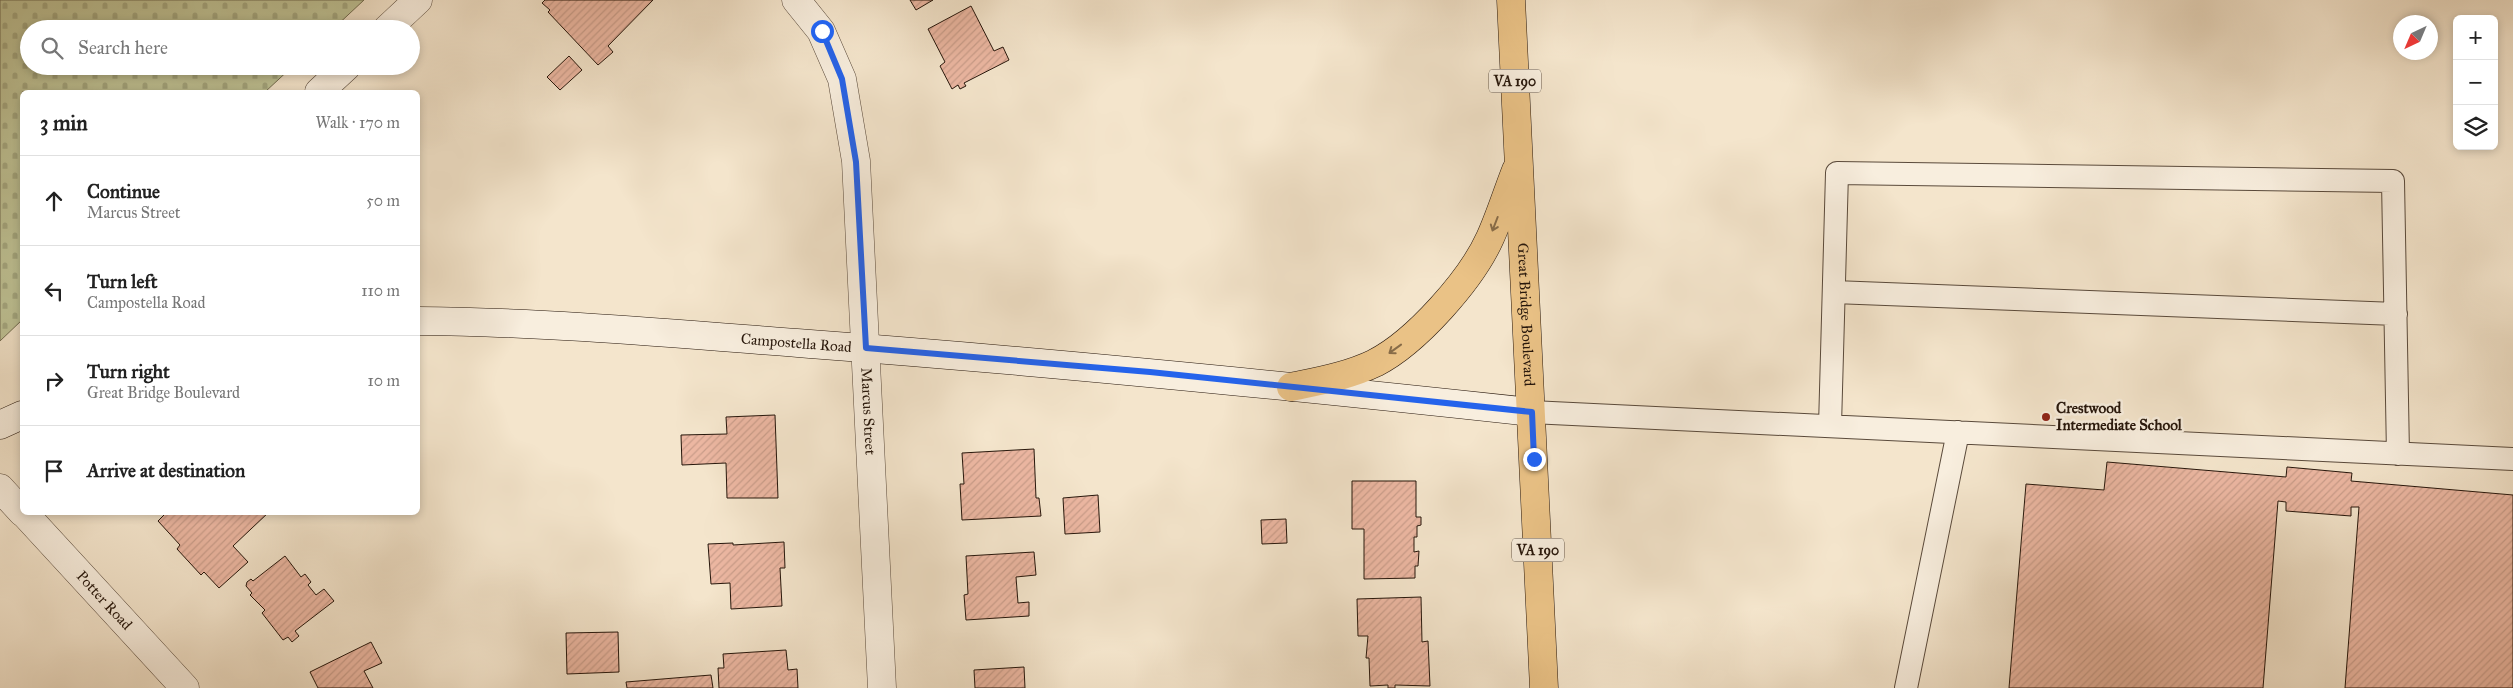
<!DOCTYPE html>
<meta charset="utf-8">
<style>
:root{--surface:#fff;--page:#f2f2f2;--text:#222;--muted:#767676;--line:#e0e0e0}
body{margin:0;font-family:"IM FELL Great Primer",serif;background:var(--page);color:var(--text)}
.controls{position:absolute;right:15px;top:15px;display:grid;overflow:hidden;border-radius:8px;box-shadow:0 2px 8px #0003}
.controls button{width:45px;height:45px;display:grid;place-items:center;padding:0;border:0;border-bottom:1px solid var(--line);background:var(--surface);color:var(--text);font:25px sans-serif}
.compass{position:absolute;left:2393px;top:15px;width:45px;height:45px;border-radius:50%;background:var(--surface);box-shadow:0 2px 8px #0003;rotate:224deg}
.stop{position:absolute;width:15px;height:15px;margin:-11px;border:4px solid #2563eb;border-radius:50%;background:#fff}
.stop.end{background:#2563eb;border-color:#fff;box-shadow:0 1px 5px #0008}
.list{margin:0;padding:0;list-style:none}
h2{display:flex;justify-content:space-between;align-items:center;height:65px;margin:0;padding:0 20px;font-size:21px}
h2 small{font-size:16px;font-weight:400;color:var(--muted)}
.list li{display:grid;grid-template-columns:32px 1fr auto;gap:15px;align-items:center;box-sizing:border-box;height:90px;padding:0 20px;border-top:1px solid var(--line)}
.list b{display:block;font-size:19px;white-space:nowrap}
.list p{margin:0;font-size:16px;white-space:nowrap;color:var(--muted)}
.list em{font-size:16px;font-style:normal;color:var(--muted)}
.icon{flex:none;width:28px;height:28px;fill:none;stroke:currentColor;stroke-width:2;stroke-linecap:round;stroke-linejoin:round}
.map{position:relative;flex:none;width:2513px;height:688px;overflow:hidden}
.search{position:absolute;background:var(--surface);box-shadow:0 2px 8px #0003;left:20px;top:20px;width:400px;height:55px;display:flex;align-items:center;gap:12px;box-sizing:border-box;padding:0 18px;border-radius:28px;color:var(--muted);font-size:19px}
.panel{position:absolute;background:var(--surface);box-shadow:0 2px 8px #0003;left:20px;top:90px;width:400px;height:425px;border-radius:8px}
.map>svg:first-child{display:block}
.cemetery{fill:url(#cemetery-stones);stroke:#726c50}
.building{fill:url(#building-hatch);stroke:#26160b}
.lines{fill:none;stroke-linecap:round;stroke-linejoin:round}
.lane-casing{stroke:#5a4a3b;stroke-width:24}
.street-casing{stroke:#5a4a3b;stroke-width:29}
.secondary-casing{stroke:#26160b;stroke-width:29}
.primary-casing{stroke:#26160b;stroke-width:29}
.lane{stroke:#f8eede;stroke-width:22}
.street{stroke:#f8eede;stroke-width:28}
.secondary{stroke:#f8eede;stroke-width:28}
.primary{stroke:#eac286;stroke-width:28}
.oneway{stroke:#886c48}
.route{stroke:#2563eb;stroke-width:6}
.poi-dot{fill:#8f2418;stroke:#f8eede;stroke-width:2}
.labels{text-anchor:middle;stroke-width:5;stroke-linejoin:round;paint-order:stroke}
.shield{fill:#f8eede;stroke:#65574a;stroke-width:1}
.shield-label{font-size:14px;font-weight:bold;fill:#26160b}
.street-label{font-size:15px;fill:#26160b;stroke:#f8eede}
.poi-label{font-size:15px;font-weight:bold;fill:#26160b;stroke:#f8eede;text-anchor:start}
</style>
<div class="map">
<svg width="2513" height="688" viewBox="0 0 2513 688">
<defs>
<pattern id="cemetery-stones" width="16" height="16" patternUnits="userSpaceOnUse" patternTransform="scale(1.25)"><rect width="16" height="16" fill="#bfc396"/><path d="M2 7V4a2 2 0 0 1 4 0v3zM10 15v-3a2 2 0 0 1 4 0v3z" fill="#a4a780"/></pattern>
<pattern id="building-hatch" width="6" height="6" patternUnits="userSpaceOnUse" patternTransform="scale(1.25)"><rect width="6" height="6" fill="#ecb7a2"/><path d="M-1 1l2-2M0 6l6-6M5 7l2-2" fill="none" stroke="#ca9d8a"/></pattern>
</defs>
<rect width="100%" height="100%" fill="#f4e5cc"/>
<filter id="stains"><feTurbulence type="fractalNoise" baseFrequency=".004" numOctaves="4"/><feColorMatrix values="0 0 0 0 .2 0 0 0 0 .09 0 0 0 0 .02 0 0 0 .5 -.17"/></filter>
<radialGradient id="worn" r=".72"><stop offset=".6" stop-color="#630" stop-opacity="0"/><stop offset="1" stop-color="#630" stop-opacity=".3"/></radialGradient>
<path class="cemetery" d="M 0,0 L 364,0 L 333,29 L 29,29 L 29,66 L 293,66 L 265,92 L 22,92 L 22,320 L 0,341 Z"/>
<path class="building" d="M 545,0 L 653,0 L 608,46 L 613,52 L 598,65 L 548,12 L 550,10 L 542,3 Z
M 910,0 L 933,0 L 916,10 Z
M 971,6 L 994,51 L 1003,47 L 1009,60 L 964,83 L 966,86 L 960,89 L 958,85 L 952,89 L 940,66 L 945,62 L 928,29 Z
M 569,56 L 582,70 L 560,90 L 547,77 Z
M 775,415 L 778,498 L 727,498 L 726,463 L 682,465 L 681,435 L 727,434 L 726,417 Z
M 1034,449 L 1036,498 L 1039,498 L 1041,516 L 962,520 L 960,484 L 964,484 L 962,453 Z
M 2107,462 L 2286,477 L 2287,467 L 2352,473 L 2351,481 L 2513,495 L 2513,688 L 2345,688 L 2359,507 L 2351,507 L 2351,516 L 2286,511 L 2286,502 L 2278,501 L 2263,688 L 2009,688 L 2026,484 L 2104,490 Z
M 1352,481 L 1416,481 L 1416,517 L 1421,517 L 1421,525 L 1417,526 L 1417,537 L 1414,537 L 1414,552 L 1419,551 L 1418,566 L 1415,566 L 1415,578 L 1364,579 L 1364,529 L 1352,529 Z
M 1098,495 L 1100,532 L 1065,534 L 1063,498 Z
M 167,512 L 269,512 L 233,546 L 248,562 L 219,588 L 204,572 L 201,575 L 177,549 L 180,545 L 158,521 Z
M 1286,519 L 1287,543 L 1262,544 L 1261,520 Z
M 784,542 L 785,568 L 780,568 L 782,606 L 731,609 L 730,583 L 711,584 L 708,544 L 733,543 L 733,545 Z
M 1034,552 L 1036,575 L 1016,577 L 1018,603 L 1029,602 L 1029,616 L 966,620 L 964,595 L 968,594 L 966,556 Z
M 285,556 L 301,577 L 305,574 L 311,582 L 308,585 L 316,595 L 324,589 L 334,601 L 295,631 L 299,636 L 292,642 L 288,637 L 283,640 L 262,613 L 265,610 L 250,595 L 252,593 L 246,586 L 247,582 L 251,579 L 253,581 Z
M 1421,597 L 1422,642 L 1428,641 L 1430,686 L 1395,685 L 1395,688 L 1388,688 L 1388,685 L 1370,686 L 1369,658 L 1366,658 L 1368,636 L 1358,636 L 1357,599 Z
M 618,632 L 619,672 L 567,674 L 566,633 Z
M 371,642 L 382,663 L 364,671 L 373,688 L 318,688 L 310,672 Z
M 786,650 L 788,670 L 797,669 L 798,688 L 719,688 L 718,668 L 724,668 L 723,654 Z
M 1024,667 L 1025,688 L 975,688 L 974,670 Z
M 711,675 L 713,688 L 627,688 L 626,682 Z"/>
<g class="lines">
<defs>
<path id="lane" d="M 1834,292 L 2396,314
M 1531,412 L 2513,459
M 1830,426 L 1837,173 L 2393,181 L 2398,454
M 1906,688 L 1958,432"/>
<g id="street">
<path id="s1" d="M 796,0 L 821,31 L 842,79 L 856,161 L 882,688"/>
<path d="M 387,29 L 418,0"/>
<path d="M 319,92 L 347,66"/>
<path d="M 0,488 L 22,512"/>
<path id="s2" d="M 23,512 L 185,688"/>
</g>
<g id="secondary">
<path id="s3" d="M 418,321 C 549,322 679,334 810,344 C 1051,362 1291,386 1531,412"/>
<path d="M 0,425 L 22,415"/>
</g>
<g id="primary">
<path id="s4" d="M 1511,0 L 1544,688"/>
<path d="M 1291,387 C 1319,381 1348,376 1375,363 C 1416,342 1471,280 1490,238 C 1500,216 1507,193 1516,170"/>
</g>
</defs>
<use href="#lane" class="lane-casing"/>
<use href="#street" class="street-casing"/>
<use href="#secondary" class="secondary-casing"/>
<use href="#primary" class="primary-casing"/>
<use href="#lane" class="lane"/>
<use href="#street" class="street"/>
<use href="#secondary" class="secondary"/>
<use href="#primary" class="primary"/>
</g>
<defs><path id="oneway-shaft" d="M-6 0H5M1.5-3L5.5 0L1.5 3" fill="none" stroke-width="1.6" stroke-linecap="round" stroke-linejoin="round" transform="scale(1.25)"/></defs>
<g class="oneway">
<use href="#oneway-shaft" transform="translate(1495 224) rotate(111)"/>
<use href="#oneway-shaft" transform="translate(1395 349) rotate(144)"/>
</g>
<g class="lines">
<path class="route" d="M 822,31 L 842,79 L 856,162 L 866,348 L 1150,372 L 1532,412 L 1534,459"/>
</g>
<circle class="poi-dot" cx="2046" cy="417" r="5"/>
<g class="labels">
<g class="shield">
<rect x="1489" y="69.5" width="52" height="23" rx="4"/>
<rect x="1512" y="538.5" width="52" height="23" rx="4"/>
</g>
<g class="shield-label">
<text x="1515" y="86">VA 190</text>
<text x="1538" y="555">VA 190</text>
</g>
<g class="street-label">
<text dy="5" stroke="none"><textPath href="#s4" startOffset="315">Great Bridge Boulevard</textPath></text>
<text dy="5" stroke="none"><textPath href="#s3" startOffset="379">Campostella Road</textPath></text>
<text dy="5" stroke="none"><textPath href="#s1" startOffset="426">Marcus Street</textPath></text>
<text dy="5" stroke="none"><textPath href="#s2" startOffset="120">Potter Road</textPath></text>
</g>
<g class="poi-label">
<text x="2056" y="413">Crestwood<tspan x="2056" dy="17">Intermediate School</tspan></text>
</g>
</g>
<rect width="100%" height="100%" filter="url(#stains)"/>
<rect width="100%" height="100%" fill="url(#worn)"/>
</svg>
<div class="controls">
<button>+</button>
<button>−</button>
<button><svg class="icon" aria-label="layers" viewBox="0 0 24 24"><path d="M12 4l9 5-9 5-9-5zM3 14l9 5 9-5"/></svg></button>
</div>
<svg class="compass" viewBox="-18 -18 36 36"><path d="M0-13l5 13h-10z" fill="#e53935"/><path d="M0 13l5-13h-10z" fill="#767676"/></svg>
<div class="stop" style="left:822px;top:31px"></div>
<div class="stop end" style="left:1534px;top:459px"></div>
<div class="search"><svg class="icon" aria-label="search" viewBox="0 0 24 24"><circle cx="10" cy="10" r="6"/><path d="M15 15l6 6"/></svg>Search here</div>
<section class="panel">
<h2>3 min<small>Walk · 170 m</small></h2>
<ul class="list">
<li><svg class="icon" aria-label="ahead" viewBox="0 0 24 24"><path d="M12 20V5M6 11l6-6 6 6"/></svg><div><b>Continue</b><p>Marcus Street</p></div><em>50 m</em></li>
<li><svg class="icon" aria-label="left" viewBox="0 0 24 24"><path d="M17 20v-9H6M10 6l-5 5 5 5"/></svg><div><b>Turn left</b><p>Campostella Road</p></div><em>110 m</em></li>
<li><svg class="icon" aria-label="right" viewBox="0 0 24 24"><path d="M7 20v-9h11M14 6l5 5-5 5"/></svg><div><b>Turn right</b><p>Great Bridge Boulevard</p></div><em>10 m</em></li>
<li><svg class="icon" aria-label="arrive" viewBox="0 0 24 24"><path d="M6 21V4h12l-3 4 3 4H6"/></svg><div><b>Arrive at destination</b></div></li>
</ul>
</section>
</div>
